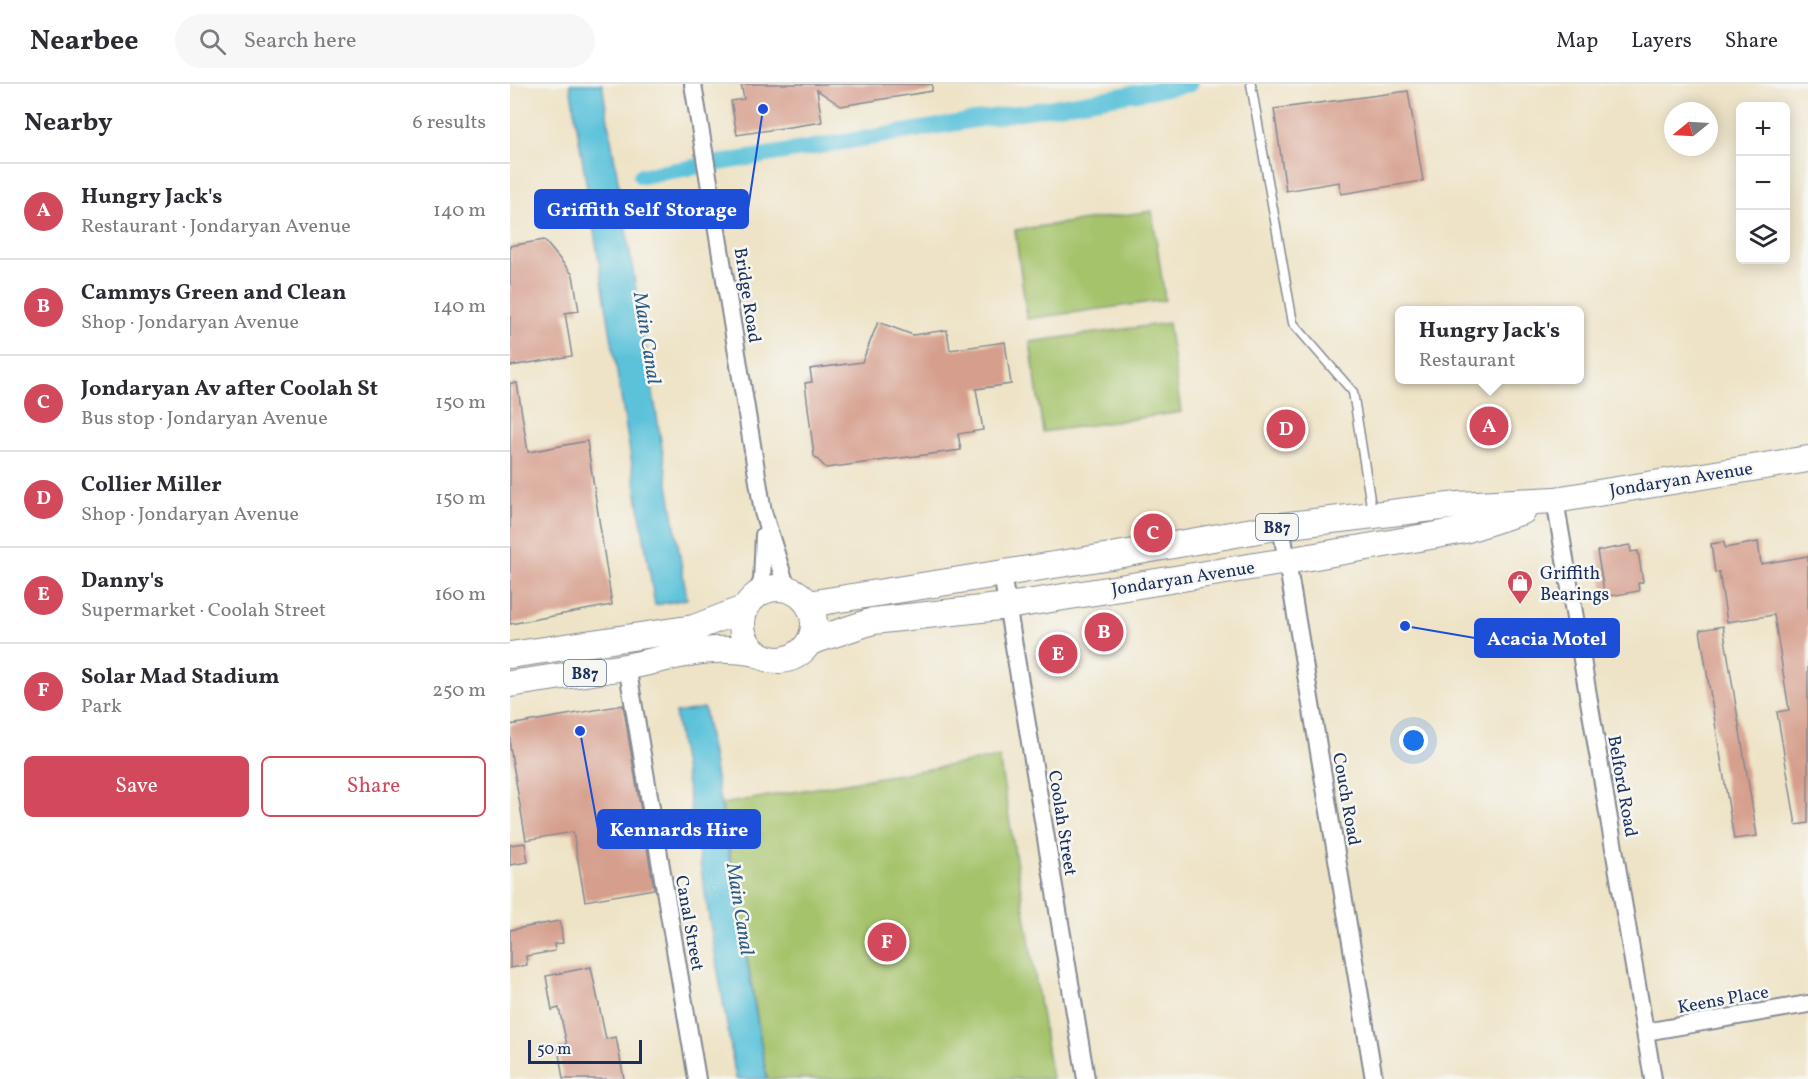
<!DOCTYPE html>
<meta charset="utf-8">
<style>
:root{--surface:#fff;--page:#f7f7f7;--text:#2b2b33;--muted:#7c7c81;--line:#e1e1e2;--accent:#d1495b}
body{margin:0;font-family:Vollkorn,serif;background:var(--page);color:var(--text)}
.controls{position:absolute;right:18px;top:18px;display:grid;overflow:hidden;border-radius:9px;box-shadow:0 3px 15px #0003}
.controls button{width:54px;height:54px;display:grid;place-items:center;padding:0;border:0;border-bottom:2px solid var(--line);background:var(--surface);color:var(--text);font:30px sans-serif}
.compass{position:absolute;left:1154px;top:18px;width:54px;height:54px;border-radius:50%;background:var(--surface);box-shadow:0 3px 15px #0003;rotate:252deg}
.scale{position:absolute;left:18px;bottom:15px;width:114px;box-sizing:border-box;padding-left:6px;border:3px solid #1b2f5e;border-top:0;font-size:16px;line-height:21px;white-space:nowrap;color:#1b2f5e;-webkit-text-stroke:4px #f6f6f2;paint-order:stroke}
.you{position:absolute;left:904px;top:657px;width:21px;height:21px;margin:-15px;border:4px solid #fff;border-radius:50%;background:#1a73e8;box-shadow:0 0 0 9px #1a73e833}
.badge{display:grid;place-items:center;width:39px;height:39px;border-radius:50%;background:var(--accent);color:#fff;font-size:20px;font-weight:700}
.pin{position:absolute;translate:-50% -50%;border:3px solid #fff;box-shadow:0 2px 6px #0006}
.popup{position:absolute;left:885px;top:222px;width:189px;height:78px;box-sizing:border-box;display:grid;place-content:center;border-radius:9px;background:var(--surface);filter:drop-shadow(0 2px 4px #0005);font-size:20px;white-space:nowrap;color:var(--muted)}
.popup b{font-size:22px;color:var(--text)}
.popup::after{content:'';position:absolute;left:50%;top:100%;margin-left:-12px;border:12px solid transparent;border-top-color:var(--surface)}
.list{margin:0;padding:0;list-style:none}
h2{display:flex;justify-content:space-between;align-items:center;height:78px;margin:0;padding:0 24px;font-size:26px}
h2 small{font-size:20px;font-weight:400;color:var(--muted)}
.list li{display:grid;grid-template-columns:39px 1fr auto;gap:18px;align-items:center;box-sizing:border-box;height:96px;padding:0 24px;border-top:2px solid var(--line)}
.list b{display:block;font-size:22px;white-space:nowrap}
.list p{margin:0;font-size:20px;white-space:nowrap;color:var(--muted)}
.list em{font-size:20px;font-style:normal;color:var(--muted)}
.actions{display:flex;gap:12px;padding:18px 24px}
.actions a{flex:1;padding:14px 0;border:2px solid var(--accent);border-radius:9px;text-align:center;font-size:21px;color:var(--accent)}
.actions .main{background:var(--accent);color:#fff}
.icon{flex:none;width:33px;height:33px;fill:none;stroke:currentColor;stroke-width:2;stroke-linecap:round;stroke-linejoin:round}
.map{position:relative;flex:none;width:1298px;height:995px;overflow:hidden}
header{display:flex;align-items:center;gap:36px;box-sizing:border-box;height:84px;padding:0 30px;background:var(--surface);border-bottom:2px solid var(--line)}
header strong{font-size:28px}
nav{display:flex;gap:33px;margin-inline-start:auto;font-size:21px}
.search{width:420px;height:54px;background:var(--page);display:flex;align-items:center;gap:15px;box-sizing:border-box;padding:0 21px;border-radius:33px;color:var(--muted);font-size:22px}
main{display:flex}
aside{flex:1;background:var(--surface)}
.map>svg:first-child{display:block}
.green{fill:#a5c36b;stroke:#607964;stroke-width:1.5}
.water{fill:#5cc2da;stroke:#3c789c;stroke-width:1.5}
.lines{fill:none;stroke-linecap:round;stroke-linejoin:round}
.canal{stroke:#5cc2da;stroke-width:16}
.building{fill:#d69e8c}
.service-casing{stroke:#848992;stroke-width:11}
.minor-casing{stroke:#848992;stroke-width:20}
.primary-casing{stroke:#848992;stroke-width:28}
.service{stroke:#fff;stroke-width:8}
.minor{stroke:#fff;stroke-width:16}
.primary{stroke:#fff;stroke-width:26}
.labels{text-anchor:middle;stroke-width:5;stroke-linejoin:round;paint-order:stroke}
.shield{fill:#f6f6f2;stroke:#5d6b8a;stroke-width:1.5}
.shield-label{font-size:16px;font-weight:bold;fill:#1b2f5e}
.street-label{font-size:18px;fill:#1b2f5e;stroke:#f6f6f2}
.poi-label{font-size:18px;fill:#1b2f5e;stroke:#f6f6f2;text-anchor:start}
.water-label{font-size:20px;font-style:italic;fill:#2e5b83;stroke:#f6f6f2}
.leader{fill:none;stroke:#1d4ed8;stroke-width:2}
.callout-dot{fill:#1d4ed8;stroke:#f6f6f2;stroke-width:2}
.callout{fill:#1d4ed8;stroke:#1d4ed8;stroke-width:2}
.callout-label{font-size:20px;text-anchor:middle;font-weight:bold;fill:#fff}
</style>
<header>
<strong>Nearbee</strong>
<div class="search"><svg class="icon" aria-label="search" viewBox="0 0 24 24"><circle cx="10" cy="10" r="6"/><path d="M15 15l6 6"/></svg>Search here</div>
<nav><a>Map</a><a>Layers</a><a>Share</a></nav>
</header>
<main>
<aside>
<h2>Nearby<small>6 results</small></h2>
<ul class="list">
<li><span class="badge">A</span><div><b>Hungry Jack's</b><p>Restaurant · Jondaryan Avenue</p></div><em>140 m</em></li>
<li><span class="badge">B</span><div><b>Cammys Green and Clean</b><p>Shop · Jondaryan Avenue</p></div><em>140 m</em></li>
<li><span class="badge">C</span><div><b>Jondaryan Av after Coolah St</b><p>Bus stop · Jondaryan Avenue</p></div><em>150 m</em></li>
<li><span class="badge">D</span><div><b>Collier Miller</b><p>Shop · Jondaryan Avenue</p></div><em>150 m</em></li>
<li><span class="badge">E</span><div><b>Danny's</b><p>Supermarket · Coolah Street</p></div><em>160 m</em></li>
<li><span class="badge">F</span><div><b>Solar Mad Stadium</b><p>Park</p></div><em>250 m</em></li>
</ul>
<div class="actions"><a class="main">Save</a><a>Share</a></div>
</aside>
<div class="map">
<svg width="1298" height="995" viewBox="0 0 1298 995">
<rect width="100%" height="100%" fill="#f6f6f2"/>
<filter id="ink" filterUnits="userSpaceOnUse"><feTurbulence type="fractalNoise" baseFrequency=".0167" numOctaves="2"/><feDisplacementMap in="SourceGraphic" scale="12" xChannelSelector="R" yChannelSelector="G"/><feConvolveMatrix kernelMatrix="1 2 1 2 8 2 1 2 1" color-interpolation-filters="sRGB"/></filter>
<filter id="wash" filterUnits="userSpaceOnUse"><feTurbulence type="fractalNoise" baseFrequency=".008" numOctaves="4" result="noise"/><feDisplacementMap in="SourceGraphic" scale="24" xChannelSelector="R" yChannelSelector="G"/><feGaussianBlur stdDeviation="1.35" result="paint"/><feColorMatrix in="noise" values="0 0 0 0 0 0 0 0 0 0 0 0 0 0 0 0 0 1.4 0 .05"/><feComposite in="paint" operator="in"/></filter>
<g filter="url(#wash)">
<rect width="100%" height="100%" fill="#eee3c6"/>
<path class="green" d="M 642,127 L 655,216 L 517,235 L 505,146 Z
M 658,239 L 671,328 L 533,348 L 520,258 Z
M 489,673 L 542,995 L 257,995 L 212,720 Z"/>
<path class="water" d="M 60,0 L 92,0 L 177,515 L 145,521 Z
M 194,624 L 257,995 L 226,995 L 165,629 Z"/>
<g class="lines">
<path class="canal" d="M 131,92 L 680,0"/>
</g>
<g id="blocks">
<path class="building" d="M 231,0 L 422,0 L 422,7 L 331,22 L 307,6 L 312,38 L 227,51 L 221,17 L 234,15 Z
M 898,7 L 913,97 L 831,110 L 829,98 L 776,107 L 764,25 Z
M 34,156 L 63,191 L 69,227 L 55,229 L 62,272 L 0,282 L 0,162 Z
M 368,238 L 403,251 L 437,246 L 440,266 L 495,258 L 501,300 L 466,305 L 473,346 L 448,350 L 451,366 L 316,384 L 304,372 L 295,299 L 302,298 L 300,285 L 352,278 Z
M 0,299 L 7,299 L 18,368 L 77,357 L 102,521 L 0,540 Z
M 1214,458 L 1215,464 L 1248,458 L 1251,480 L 1298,472 L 1298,739 L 1286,741 L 1267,628 L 1279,626 L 1264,531 L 1217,538 L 1209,488 L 1205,489 L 1201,460 Z
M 1120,461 L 1121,468 L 1128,467 L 1133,498 L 1128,499 L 1129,507 L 1095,513 L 1087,467 Z
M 1213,542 L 1247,752 L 1224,755 L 1190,546 Z
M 113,621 L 144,805 L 75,817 L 63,748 L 16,756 L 0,663 L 0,641 Z
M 15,759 L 18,778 L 0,781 L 0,761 Z
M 50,837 L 53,859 L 44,860 L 45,867 L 16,872 L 17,881 L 0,884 L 0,846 Z
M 81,883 L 96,955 L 106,953 L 114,995 L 53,995 L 48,963 L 57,961 L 49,924 L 42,926 L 36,892 Z"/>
</g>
</g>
<g filter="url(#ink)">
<use href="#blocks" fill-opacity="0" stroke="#848992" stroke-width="1.5"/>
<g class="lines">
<defs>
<path id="service" d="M 741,0 L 783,239 L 843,308 L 862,428"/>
<path id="minor" d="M 183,0 L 253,428 L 277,505
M 1045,416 L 1143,995
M 771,442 L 864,995
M 492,490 L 576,995
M 244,514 L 252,497 L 254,451
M 117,582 L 187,995
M 1135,948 L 1298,920"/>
<path id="primary" d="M232 540a36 36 0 1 1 72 0a36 36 0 1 1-72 0Z
M 298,520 L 607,471 L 771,442 L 948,421 L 1045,416 L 1298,375
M 300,558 L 363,537 L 498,522 L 777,477 L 955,446 L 1013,427
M 0,571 L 184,544 L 236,524
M 0,600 C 38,594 77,589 115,583 C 165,574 194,559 247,569"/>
</defs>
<use href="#service" class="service-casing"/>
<use href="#minor" class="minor-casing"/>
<use href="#primary" class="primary-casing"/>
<use href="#service" class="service"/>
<use href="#minor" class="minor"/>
<use href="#primary" class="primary"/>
</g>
</g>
<defs>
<symbol id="shop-pin" viewBox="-11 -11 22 30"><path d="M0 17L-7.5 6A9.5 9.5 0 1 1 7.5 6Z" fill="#d1495b" stroke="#f6f6f2"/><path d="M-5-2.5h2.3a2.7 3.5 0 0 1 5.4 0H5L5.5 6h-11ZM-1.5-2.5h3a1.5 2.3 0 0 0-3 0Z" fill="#fff"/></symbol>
</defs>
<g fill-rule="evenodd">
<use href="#shop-pin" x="995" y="484" width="30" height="40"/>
</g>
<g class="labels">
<g class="shield">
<rect x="746" y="430" width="42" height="26" rx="4.5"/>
<rect x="54" y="576" width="42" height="26" rx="4.5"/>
</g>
<g class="shield-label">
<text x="767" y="449">B87</text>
<text x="75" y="595">B87</text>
</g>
<g class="street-label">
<text transform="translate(238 211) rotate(81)" y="6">Bridge Road</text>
<text transform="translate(1171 395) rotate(-9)" y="6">Jondaryan Avenue</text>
<text transform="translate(673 494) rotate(-9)" y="6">Jondaryan Avenue</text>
<text transform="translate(1113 702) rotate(80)" y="6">Belford Road</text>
<text transform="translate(837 715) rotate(80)" y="6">Couch Road</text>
<text transform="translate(553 739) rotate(81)" y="6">Coolah Street</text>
<text transform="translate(180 839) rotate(80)" y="6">Canal Street</text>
<text transform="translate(1213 915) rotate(-10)" y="6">Keens Place</text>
</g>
<g class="poi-label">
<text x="1030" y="495">Griffith<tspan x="1030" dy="21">Bearings</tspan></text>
</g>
<g class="water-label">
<text transform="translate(138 254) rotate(81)" y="7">Main Canal</text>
<text transform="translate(231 825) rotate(81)" y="7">Main Canal</text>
</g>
</g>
<path class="leader" d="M253 25L238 125M895 542L965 554M70 647L88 745"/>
<g class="callout-dot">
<circle cx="253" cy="25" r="6"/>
<circle cx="895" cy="542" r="6"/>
<circle cx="70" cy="647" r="6"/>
</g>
<g class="callout">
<rect x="25" y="106" width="213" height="38" rx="6"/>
<rect x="965" y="535" width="144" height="38" rx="6"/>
<rect x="88" y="726" width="162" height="38" rx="6"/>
</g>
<g class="callout-label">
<text x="132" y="132">Griffith Self Storage</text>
<text x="1037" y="561">Acacia Motel</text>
<text x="169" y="752">Kennards Hire</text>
</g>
</svg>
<div class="controls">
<button>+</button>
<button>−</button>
<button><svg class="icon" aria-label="layers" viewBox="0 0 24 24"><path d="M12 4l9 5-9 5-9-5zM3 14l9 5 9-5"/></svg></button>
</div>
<svg class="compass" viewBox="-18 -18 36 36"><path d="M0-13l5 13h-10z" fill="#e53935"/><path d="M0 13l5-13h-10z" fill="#7c7c81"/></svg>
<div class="scale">50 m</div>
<div class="you"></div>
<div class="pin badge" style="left:979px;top:342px">A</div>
<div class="popup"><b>Hungry Jack's</b>Restaurant</div>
<div class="pin badge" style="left:594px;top:548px">B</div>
<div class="pin badge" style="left:643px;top:449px">C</div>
<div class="pin badge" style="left:776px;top:345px">D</div>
<div class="pin badge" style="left:548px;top:570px">E</div>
<div class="pin badge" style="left:377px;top:858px">F</div>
</div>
</main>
